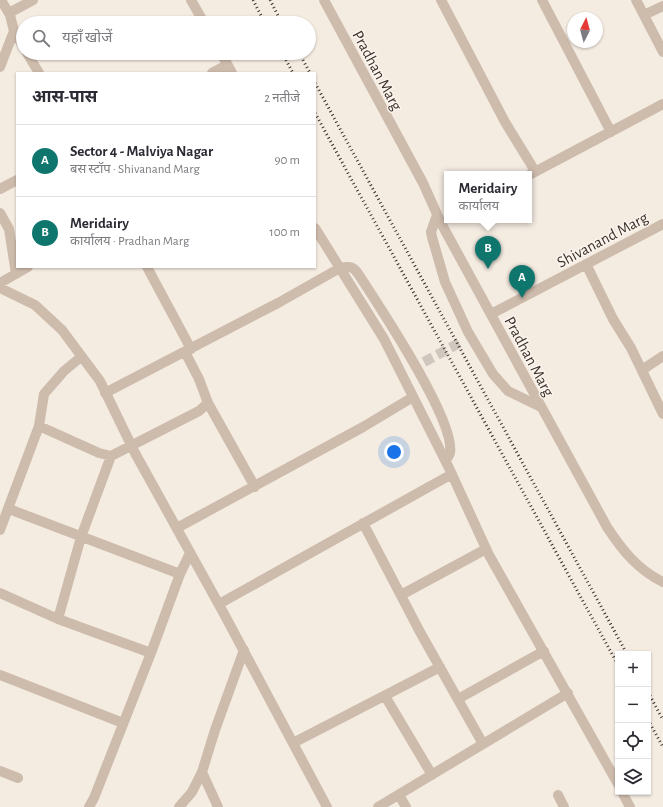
<!DOCTYPE html>
<html lang="hi">
<meta charset="utf-8">
<style>
:root{--surface:#fff;--page:#f2f2f3;--text:#2b2b33;--muted:#7c7c81;--line:#e1e1e2;--accent:#0f766e}
body{margin:0;font-family:"Alegreya Sans","Noto Sans Devanagari",sans-serif;background:var(--page);color:var(--text)}
.controls{position:absolute;right:12px;bottom:12px;display:grid;overflow:hidden;border-radius:0px;box-shadow:0 1px 3px #0004}
.controls button{width:36px;height:36px;display:grid;place-items:center;padding:0;border:0;border-bottom:1px solid var(--line);background:var(--surface);color:var(--text);font:20px sans-serif}
.compass{position:absolute;left:567px;top:12px;width:36px;height:36px;border-radius:50%;background:var(--surface);box-shadow:0 1px 3px #0004;rotate:6deg}
.you{position:absolute;left:394px;top:452px;width:14px;height:14px;margin:-10px;border:3px solid #fff;border-radius:50%;background:#1a73e8;box-shadow:0 0 0 6px #1a73e833}
.badge{display:grid;place-items:center;width:26px;height:26px;border-radius:50%;background:var(--accent);color:#fff;font-size:13px;font-weight:700}
.pin{position:absolute;translate:-50% -33px;filter:drop-shadow(0 1px 2px #0008)}
.pin::after{content:'';position:absolute;top:21px;width:14px;height:12px;background:inherit;clip-path:polygon(0 0,100% 0,50% 100%)}
.popup{position:absolute;left:444px;top:171px;width:88px;height:52px;box-sizing:border-box;display:grid;place-content:center;border-radius:0px;background:var(--surface);filter:drop-shadow(0 1px 3px #0005);font-size:13px;white-space:nowrap;color:var(--muted)}
.popup b{font-size:15px;color:var(--text)}
.popup::after{content:'';position:absolute;left:50%;top:100%;margin-left:-8px;border:8px solid transparent;border-top-color:var(--surface)}
.list{margin:0;padding:0;list-style:none}
h2{display:flex;justify-content:space-between;align-items:center;height:52px;margin:0;padding:0 16px;font-size:17px}
h2 small{font-size:13px;font-weight:400;color:var(--muted)}
.list li{display:grid;grid-template-columns:26px 1fr auto;gap:12px;align-items:center;box-sizing:border-box;height:72px;padding:0 16px;border-top:1px solid var(--line)}
.list b{display:block;font-size:15px;white-space:nowrap}
.list p{margin:0;font-size:13px;white-space:nowrap;color:var(--muted)}
.list em{font-size:13px;font-style:normal;color:var(--muted)}
.icon{flex:none;width:22px;height:22px;fill:none;stroke:currentColor;stroke-width:2;stroke-linecap:round;stroke-linejoin:round}
.map{position:relative;flex:none;width:663px;height:807px;overflow:hidden}
.search{position:absolute;background:var(--surface);box-shadow:0 1px 3px #0004;left:16px;top:16px;width:300px;height:44px;display:flex;align-items:center;gap:10px;box-sizing:border-box;padding:0 14px;border-radius:22px;color:var(--muted);font-size:15px}
.panel{position:absolute;background:var(--surface);box-shadow:0 1px 3px #0004;left:16px;top:72px;width:300px;height:196px;border-radius:0px}
.map>svg:first-child{display:block}
.lines{fill:none;stroke-linecap:round;stroke-linejoin:round}
.minor-tunnel{stroke:#cfc6bd;stroke-width:10;stroke-dasharray:10 5;stroke-linecap:butt}
.minor{stroke:#cdbbac;stroke-width:10}
.rail{stroke:#3b302b;stroke-width:3;stroke-dasharray:1 3;stroke-linecap:butt}
.labels{text-anchor:middle;stroke-width:3;stroke-linejoin:round;paint-order:stroke}
.street-label{font-size:16px;fill:#3b302b;stroke:#fbf5ee}
</style>
<div class="map">
<svg width="663" height="807" viewBox="0 0 663 807">
<rect width="100%" height="100%" fill="#f4ebe1"/>
<g class="lines">
<path class="minor-tunnel" d="M 424,362 L 463,341"/>
<path class="minor" d="M 191,0 L 204,23
M 324,0 L 423,183 L 441,223 L 607,527 C 622,550 638,570 663,582
M 441,0 L 505,122 L 535,171
M 542,0 L 611,132
M 636,0 L 663,52
M 9,13 L 33,0
M 644,15 L 663,6
M 14,31 L 23,46
M 27,53 L 39,73
M 221,53 L 232,73
M 0,67 L 14,31 L 10,15 L 1,0
M 212,73 L 227,65
M 529,175 L 663,104
M 0,189 L 17,180
M 0,213 L 9,229 L 16,274
M 437,215 L 431,232 L 432,237 L 445,282 L 468,332 L 493,374 L 508,391 L 541,407
M 315,228 L 384,339 L 449,468 L 489,555 L 618,784
M 586,264 L 613,319 L 631,348 L 663,414
M 147,267 L 191,349
M 0,283 L 28,267
M 0,288 L 35,305 L 62,330 L 100,381 L 135,453 L 223,612 L 327,807
M 491,314 L 663,224
M 642,370 L 663,356
M 105,393 L 278,303 L 340,268 C 350,266 353,266 359,275 C 379,306 456,421 450,453 C 449,456 447,458 446,461
M 208,403 L 255,487
M 39,426 L 99,453 L 111,456 L 199,411 L 208,403 L 199,379 L 185,352
M 9,509 L 180,574
M 363,523 L 420,632 L 483,744
M 177,528 L 363,427 L 413,397
M 0,530 L 39,426 L 44,394 L 64,371 L 81,357
M 0,593 L 58,619 L 151,653
M 401,595 L 486,549
M 219,604 L 452,474
M 58,619 L 81,537 L 111,456
M 0,675 L 123,723
M 385,696 L 432,775
M 458,699 L 544,651
M 293,743 L 440,667
M 0,771 L 18,778
M 202,772 L 218,807
M 622,792 L 630,807
M 399,795 L 406,807
M 558,795 L 564,807
M 89,807 L 94,798 L 151,653 L 180,574 L 190,553
M 179,807 L 192,792 L 202,772 L 215,730 L 244,650
M 378,807 L 568,693"/>
<path class="rail" d="M 253,0 L 265,23
M 270,0 L 282,23
M 282,53 L 293,73
M 299,53 L 310,73
M 315,83 L 627,654
M 315,113 L 618,665
M 648,692 L 663,720
M 648,720 L 663,747"/>
</g>
<g class="labels">
<g class="street-label">
<text transform="translate(378 70) rotate(62)" y="6">Pradhan Marg</text>
<text transform="translate(602 239) rotate(-28)" y="6">Shivanand Marg</text>
<text transform="translate(530 356) rotate(62)" y="6">Pradhan Marg</text>
</g>
</g>
</svg>
<div class="controls">
<button>+</button>
<button>−</button>
<button><svg class="icon" aria-label="locate" viewBox="0 0 24 24"><circle cx="12" cy="12" r="6"/><path d="M12 2v4M12 18v4M2 12h4M18 12h4"/></svg></button>
<button><svg class="icon" aria-label="layers" viewBox="0 0 24 24"><path d="M12 4l9 5-9 5-9-5zM3 14l9 5 9-5"/></svg></button>
</div>
<svg class="compass" viewBox="-18 -18 36 36"><path d="M0-13l5 13h-10z" fill="#e53935"/><path d="M0 13l5-13h-10z" fill="#7c7c81"/></svg>
<div class="you"></div>
<div class="pin badge" style="left:522px;top:298px">A</div>
<div class="pin badge" style="left:488px;top:269px">B</div>
<div class="popup"><b>Meridairy</b>कार्यालय</div>
<div class="search"><svg class="icon" aria-label="search" viewBox="0 0 24 24"><circle cx="10" cy="10" r="6"/><path d="M15 15l6 6"/></svg>यहाँ खोजें</div>
<section class="panel">
<h2>आस-पास<small>2 नतीजे</small></h2>
<ul class="list">
<li><span class="badge">A</span><div><b>Sector 4 - Malviya Nagar</b><p>बस स्टॉप · Shivanand Marg</p></div><em>90 m</em></li>
<li><span class="badge">B</span><div><b>Meridairy</b><p>कार्यालय · Pradhan Marg</p></div><em>100 m</em></li>
</ul>
</section>
</div>
